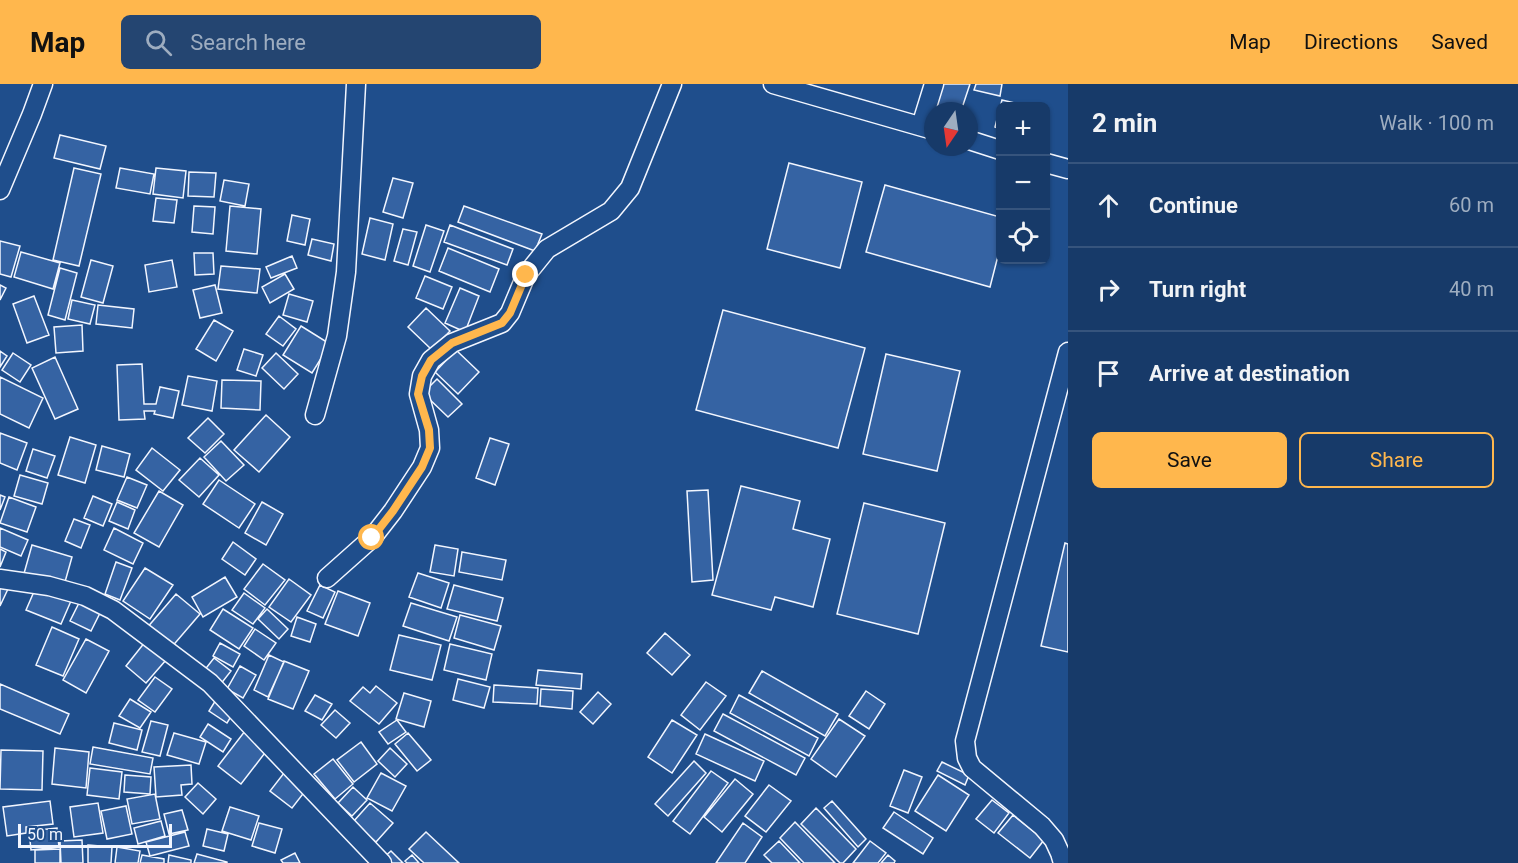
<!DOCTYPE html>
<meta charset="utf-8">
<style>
:root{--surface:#173a69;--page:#244571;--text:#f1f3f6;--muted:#9eadc0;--line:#36547d;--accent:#ffb74d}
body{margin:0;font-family:Roboto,sans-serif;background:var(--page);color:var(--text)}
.controls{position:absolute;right:18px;top:18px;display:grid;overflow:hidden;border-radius:9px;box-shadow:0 2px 4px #0004}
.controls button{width:54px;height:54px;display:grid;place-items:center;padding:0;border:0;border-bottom:2px solid var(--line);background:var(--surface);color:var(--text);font:30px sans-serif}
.compass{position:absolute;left:924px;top:18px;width:54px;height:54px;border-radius:50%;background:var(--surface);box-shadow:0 2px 4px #0004;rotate:193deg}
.scale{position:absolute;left:18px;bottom:15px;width:154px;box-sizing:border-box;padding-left:6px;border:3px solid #f2f6ff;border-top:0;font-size:16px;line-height:21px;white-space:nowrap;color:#f2f6ff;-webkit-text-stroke:4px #1f4e8c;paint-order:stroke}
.stop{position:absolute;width:18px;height:18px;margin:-14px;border:4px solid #ffb74d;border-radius:50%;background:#fff}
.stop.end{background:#ffb74d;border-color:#fff;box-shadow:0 2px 6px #0008}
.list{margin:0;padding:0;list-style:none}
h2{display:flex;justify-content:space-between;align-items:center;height:78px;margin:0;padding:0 24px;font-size:26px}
h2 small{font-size:20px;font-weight:400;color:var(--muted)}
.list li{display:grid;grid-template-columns:39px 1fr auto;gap:18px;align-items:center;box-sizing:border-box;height:84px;padding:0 24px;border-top:2px solid var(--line)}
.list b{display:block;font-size:22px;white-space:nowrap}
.list em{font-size:20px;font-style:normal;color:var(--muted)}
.actions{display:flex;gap:12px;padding:18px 24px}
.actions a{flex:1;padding:14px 0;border:2px solid var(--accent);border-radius:9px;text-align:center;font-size:21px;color:var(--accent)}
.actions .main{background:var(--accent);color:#111}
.icon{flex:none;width:33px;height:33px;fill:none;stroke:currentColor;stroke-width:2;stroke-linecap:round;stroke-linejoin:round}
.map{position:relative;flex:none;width:1068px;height:779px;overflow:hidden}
header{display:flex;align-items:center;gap:36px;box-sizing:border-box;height:84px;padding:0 30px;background:var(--accent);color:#111}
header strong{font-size:28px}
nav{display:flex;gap:33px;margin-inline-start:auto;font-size:21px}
.search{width:420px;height:54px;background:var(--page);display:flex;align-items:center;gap:15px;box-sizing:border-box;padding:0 21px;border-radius:9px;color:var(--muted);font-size:22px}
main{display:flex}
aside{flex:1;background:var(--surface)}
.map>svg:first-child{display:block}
.building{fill:#3563a3;stroke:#f2f6ff;stroke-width:1.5}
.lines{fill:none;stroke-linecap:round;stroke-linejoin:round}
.minor-casing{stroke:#f2f6ff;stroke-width:21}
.minor{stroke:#1f4e8c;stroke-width:18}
.route{stroke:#ffb74d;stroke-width:8}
</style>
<header>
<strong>Map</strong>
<div class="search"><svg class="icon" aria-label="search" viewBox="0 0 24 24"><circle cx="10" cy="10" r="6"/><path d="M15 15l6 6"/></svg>Search here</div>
<nav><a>Map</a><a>Directions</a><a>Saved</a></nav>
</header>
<main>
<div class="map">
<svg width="1068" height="779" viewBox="0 0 1068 779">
<rect width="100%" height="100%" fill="#1f4e8c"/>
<path class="building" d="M 942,0 L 970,0 L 961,27 L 933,27 Z
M 976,0 L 1002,0 L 1000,12 L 974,6 Z
M 1002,16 L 1027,22 L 1000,22 L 1000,45 L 995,43 Z
M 60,51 L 106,62 L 100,85 L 54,74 Z
M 789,79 L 862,98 L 840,184 L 767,165 Z
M 74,84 L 101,90 L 79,182 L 53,176 Z
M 120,84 L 154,90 L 150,110 L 116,104 Z
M 156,84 L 186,87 L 183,114 L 153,110 Z
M 189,88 L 216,89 L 214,113 L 188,112 Z
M 393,94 L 413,99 L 403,134 L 383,128 Z
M 224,96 L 249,100 L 245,122 L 220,117 Z
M 885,101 L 1000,133 L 1000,164 L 990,203 L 866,168 Z
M 156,114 L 177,116 L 174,139 L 153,137 Z
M 194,122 L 215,123 L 213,150 L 192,148 Z
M 230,122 L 261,125 L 257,170 L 226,167 Z
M 464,122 L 542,150 L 535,167 L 458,138 Z
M 292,131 L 310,135 L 305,161 L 287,157 Z
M 370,134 L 393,140 L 385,176 L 362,170 Z
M 426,141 L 444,147 L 430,188 L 413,182 Z
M 450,141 L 513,165 L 507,181 L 444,158 Z
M 403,145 L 417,148 L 408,181 L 394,177 Z
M 312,155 L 334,160 L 331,177 L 308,171 Z
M 0,157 L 20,162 L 11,193 L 0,190 Z
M 448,164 L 499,185 L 490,208 L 439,187 Z
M 21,168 L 60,179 L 53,205 L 14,193 Z
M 194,169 L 213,169 L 214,190 L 195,191 Z
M 292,172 L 297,184 L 271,194 L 266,183 Z
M 91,176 L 113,182 L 103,219 L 81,213 Z
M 172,176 L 177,203 L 149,208 L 145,181 Z
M 221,182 L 260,185 L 257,209 L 218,205 Z
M 60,184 L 77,189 L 65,236 L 48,231 Z
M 285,190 L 294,205 L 270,219 L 262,203 Z
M 425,192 L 452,203 L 443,225 L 416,214 Z
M 0,201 L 6,204 L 0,216 Z
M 215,201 L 222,229 L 200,234 L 193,206 Z
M 460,204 L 479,212 L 465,248 L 445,239 Z
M 289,210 L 313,217 L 307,238 L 283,231 Z
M 34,212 L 49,251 L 27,259 L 13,220 Z
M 72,216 L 95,221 L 90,240 L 68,235 Z
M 98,221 L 134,225 L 132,244 L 96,240 Z
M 426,224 L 450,247 L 432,266 L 408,243 Z
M 723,226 L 865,264 L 838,364 L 696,326 Z
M 279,232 L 296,245 L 283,262 L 266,250 Z
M 214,236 L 233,247 L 216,277 L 196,265 Z
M 82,241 L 83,267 L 56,269 L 54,243 Z
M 301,242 L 330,260 L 312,289 L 283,271 Z
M 244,265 L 263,271 L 256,292 L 237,286 Z
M 456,266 L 479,288 L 458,310 L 435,288 Z
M 0,267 L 7,272 L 0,283 Z
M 13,269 L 31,281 L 20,298 L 2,286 Z
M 276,269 L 298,290 L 284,305 L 262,284 Z
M 886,270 L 960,287 L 937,387 L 863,370 Z
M 55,273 L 78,325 L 55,335 L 32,284 Z
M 142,280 L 144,320 L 156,320 L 160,303 L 179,307 L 173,334 L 154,330 L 155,327 L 144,327 L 145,335 L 119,336 L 117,281 Z
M 188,292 L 217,297 L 212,327 L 182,321 Z
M 0,293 L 43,314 L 29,344 L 0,330 Z
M 437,295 L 462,320 L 448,333 L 423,309 Z
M 222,296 L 261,297 L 260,326 L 221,324 Z
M 266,331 L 290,353 L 259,388 L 234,366 Z
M 208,334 L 224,350 L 205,369 L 188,354 Z
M 0,349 L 27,359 L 17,386 L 0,379 Z
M 70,353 L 96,361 L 85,399 L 58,391 Z
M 490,354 L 509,360 L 495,401 L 476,394 Z
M 221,357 L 244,381 L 226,397 L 204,373 Z
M 102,362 L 130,370 L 124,393 L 96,386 Z
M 152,364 L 180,386 L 163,407 L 136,386 Z
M 33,365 L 55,372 L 47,394 L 26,387 Z
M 200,374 L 219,391 L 199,413 L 179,396 Z
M 20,391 L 48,399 L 42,420 L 14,412 Z
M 127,393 L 147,401 L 137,424 L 117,416 Z
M 219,396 L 255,420 L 239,444 L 203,420 Z
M 741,402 L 800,417 L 793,445 L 830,455 L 813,523 L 775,513 L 771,526 L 712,511 Z
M 708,406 L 713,496 L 692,498 L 687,407 Z
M 159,407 L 183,421 L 159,463 L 134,449 Z
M 0,411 L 5,413 L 0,426 Z
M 93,412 L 112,420 L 103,442 L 84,434 Z
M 9,413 L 36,423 L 27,448 L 0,439 Z
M 117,418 L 135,426 L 128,445 L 109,437 Z
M 262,418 L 283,430 L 266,461 L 245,449 Z
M 864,419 L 945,439 L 918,550 L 837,530 Z
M 74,435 L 90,441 L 81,464 L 65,457 Z
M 0,444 L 28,456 L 21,472 L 0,463 Z
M 114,444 L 143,459 L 133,480 L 104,466 Z
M 233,458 L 256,475 L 245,491 L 222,475 Z
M 1065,459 L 1068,460 L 1068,568 L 1041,562 Z
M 32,461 L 72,473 L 63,505 L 23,493 Z
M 435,461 L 458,465 L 454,492 L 430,488 Z
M 0,465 L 6,468 L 0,483 Z
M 462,468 L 506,476 L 502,496 L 459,488 Z
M 116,478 L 132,484 L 120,516 L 105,510 Z
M 263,480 L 285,496 L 265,521 L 244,505 Z
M 145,484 L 173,501 L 150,535 L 123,517 Z
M 418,489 L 449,499 L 441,524 L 409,513 Z
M 225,493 L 237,513 L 203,533 L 192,513 Z
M 289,495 L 311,511 L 291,538 L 269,523 Z
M 320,501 L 335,508 L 323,534 L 307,527 Z
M 454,501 L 503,514 L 497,537 L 447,525 Z
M 0,502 L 8,505 L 0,522 Z
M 36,503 L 71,517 L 61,540 L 26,526 Z
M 338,507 L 370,519 L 358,552 L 325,540 Z
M 244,509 L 265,524 L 253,540 L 232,526 Z
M 176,510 L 200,530 L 170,565 L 146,545 Z
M 80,517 L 101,527 L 91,547 L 70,537 Z
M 411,519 L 457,533 L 449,557 L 403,542 Z
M 223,525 L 253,544 L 239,565 L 210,546 Z
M 267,525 L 288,545 L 279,555 L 258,535 Z
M 460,531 L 501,542 L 494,566 L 454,554 Z
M 297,533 L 316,540 L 310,558 L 291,552 Z
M 52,543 L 79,555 L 63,592 L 36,581 Z
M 255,545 L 276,559 L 264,576 L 244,562 Z
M 665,549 L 690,571 L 672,591 L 647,569 Z
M 399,551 L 441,561 L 432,596 L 390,586 Z
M 86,555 L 109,567 L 86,609 L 63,596 Z
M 145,558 L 166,576 L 146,599 L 126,582 Z
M 220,559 L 240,570 L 233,583 L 213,572 Z
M 450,560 L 492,570 L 486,596 L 444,586 Z
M 269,571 L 284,578 L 268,613 L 254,606 Z
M 214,574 L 231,587 L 220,601 L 203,588 Z
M 284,577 L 309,587 L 293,625 L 268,615 Z
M 240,582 L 256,591 L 243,614 L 227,605 Z
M 538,586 L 582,590 L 581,605 L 536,601 Z
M 762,587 L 838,630 L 825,652 L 749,609 Z
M 155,593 L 172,605 L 155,628 L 138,616 Z
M 458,595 L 490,603 L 484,624 L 453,616 Z
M 706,598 L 726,612 L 700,646 L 681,631 Z
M 0,600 L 69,630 L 60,650 L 0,625 Z
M 494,601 L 538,604 L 537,620 L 493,618 Z
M 376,602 L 397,619 L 379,640 L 350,617 L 363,603 L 370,609 Z
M 541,605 L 573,607 L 572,625 L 540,622 Z
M 866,607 L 885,620 L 869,645 L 849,632 Z
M 598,608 L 611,620 L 593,640 L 580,628 Z
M 404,609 L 431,617 L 424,643 L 396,635 Z
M 315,611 L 332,620 L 322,636 L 305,627 Z
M 739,611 L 818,654 L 809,672 L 730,629 Z
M 217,614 L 235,626 L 227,639 L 209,627 Z
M 130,615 L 151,628 L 140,644 L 119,632 Z
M 335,626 L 350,639 L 336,654 L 321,641 Z
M 723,630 L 805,674 L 796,691 L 714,647 Z
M 839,635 L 865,652 L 836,693 L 811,675 Z
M 397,636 L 406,648 L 388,660 L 379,648 Z
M 672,636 L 697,651 L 672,689 L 648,673 Z
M 151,637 L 168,641 L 160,672 L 142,668 Z
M 114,639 L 142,646 L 137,666 L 109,659 Z
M 208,640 L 231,655 L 223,668 L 200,653 Z
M 245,647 L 268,665 L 241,700 L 218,682 Z
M 174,649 L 206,658 L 199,680 L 167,671 Z
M 408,649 L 431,676 L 417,687 L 395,660 Z
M 705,650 L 764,677 L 755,697 L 696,670 Z
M 361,658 L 377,680 L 354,698 L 337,676 Z
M 93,663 L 153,674 L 150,690 L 90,680 Z
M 55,664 L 89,668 L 86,704 L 52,700 Z
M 390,664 L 407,680 L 395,693 L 378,677 Z
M 1,666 L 43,667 L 42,706 L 0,705 Z
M 333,675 L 353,700 L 335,715 L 314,690 Z
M 694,677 L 706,689 L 668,732 L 655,720 Z
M 942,678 L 969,691 L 965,701 L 937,687 Z
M 191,681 L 192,700 L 181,701 L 182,711 L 156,713 L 154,683 Z
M 90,684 L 122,688 L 119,715 L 87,711 Z
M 904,686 L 922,693 L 908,729 L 890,722 Z
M 711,687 L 728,699 L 690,750 L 673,737 Z
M 284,689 L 306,706 L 292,724 L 270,707 Z
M 381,689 L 406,702 L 392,727 L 367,714 Z
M 125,691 L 151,693 L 150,710 L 124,708 Z
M 938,691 L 969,711 L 946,747 L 915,727 Z
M 735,695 L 753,710 L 722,748 L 704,733 Z
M 198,699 L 216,715 L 203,730 L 185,713 Z
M 769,701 L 791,717 L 766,748 L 745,732 Z
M 353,703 L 367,716 L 352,732 L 338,719 Z
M 155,710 L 160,735 L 132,740 L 127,715 Z
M 992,716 L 1009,729 L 994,749 L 976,735 Z
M 50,717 L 53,740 L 26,743 L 26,749 L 7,752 L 3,723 Z
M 832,717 L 866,755 L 858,763 L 824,724 Z
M 98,719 L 103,749 L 74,753 L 70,723 Z
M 370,719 L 393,739 L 376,758 L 353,738 Z
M 126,722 L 132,750 L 107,755 L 101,727 Z
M 230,723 L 259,732 L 251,756 L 222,747 Z
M 816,724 L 856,765 L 843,779 L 840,779 L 801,740 Z
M 182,726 L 188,746 L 169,750 L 164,730 Z
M 894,728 L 933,754 L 923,770 L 883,744 Z
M 1013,731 L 1044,756 L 1030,774 L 998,749 Z
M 161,737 L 165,752 L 138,760 L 134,744 Z
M 795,738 L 835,779 L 804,779 L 780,754 Z
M 259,739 L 282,745 L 275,769 L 252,762 Z
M 743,739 L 762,753 L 745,779 L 716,779 Z
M 57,744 L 59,763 L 31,766 L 29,747 Z
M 207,745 L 228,750 L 224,767 L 203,762 Z
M 185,748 L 189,762 L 150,772 L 146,758 Z
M 426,748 L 459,779 L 424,779 L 409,765 Z
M 82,756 L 83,779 L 61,779 L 60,757 Z
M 779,757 L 800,779 L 772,779 L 764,771 Z
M 870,757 L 886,769 L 878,779 L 853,779 Z
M 88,761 L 112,763 L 111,779 L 88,779 Z
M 117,763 L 140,767 L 138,779 L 115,779 Z
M 60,765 L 60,779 L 35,779 L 35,766 Z
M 391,767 L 403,779 L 388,779 L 383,774 Z
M 295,769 L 300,779 L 283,779 L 281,776 Z
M 197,770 L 227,778 L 227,779 L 194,779 Z
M 142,771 L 164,775 L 164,779 L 140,779 Z
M 169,771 L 191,776 L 191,779 L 168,779 Z
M 412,771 L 419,779 L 407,779 L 405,777 Z
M 888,771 L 895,777 L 894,779 L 881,779 Z"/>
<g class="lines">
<defs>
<path id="minor" d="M 773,0 L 933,46
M 921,42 L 934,0
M 969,56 L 1000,66
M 1046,79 L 1068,85
M 0,106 L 32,30 L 43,0
M 315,331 L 337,252 L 346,188 L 356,0
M 327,494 L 372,454 L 393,427 L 422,383 L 430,364 L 429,346 L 419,310 L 422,292 L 431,276 L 452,259 L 502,239 L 510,229 L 526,191 L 547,165 L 611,127 L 630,104 L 672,0
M 0,495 L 49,502 L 85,512 L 113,526 L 210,599 L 382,779
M 1063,779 L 1060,769 L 1054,756 L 1042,742 L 972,684 L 967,674 L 965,657 L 1068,268"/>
</defs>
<use href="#minor" class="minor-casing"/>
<use href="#minor" class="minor"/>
</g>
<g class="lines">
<path class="route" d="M 372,454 L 393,427 L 422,383 L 430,364 L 429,346 L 418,310 L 422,292 L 431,276 L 452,259 L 502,239 L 510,229 L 526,191"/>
</g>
</svg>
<div class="controls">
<button>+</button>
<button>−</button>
<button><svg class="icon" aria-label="locate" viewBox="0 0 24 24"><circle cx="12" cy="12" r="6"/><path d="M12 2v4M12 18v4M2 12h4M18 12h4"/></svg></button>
</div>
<svg class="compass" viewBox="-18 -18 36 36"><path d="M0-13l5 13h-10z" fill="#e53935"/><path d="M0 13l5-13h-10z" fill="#9eadc0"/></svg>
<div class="scale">50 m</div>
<div class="stop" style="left:372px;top:454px"></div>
<div class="stop end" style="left:526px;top:191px"></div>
</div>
<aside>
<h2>2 min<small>Walk · 100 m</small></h2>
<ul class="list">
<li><svg class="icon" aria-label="ahead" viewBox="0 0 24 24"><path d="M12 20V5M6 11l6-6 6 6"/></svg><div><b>Continue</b></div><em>60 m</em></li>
<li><svg class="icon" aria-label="right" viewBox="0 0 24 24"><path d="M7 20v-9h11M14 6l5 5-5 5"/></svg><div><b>Turn right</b></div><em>40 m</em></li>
<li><svg class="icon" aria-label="arrive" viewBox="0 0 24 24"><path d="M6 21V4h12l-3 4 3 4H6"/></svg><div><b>Arrive at destination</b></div></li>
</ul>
<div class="actions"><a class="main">Save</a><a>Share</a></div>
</aside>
</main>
